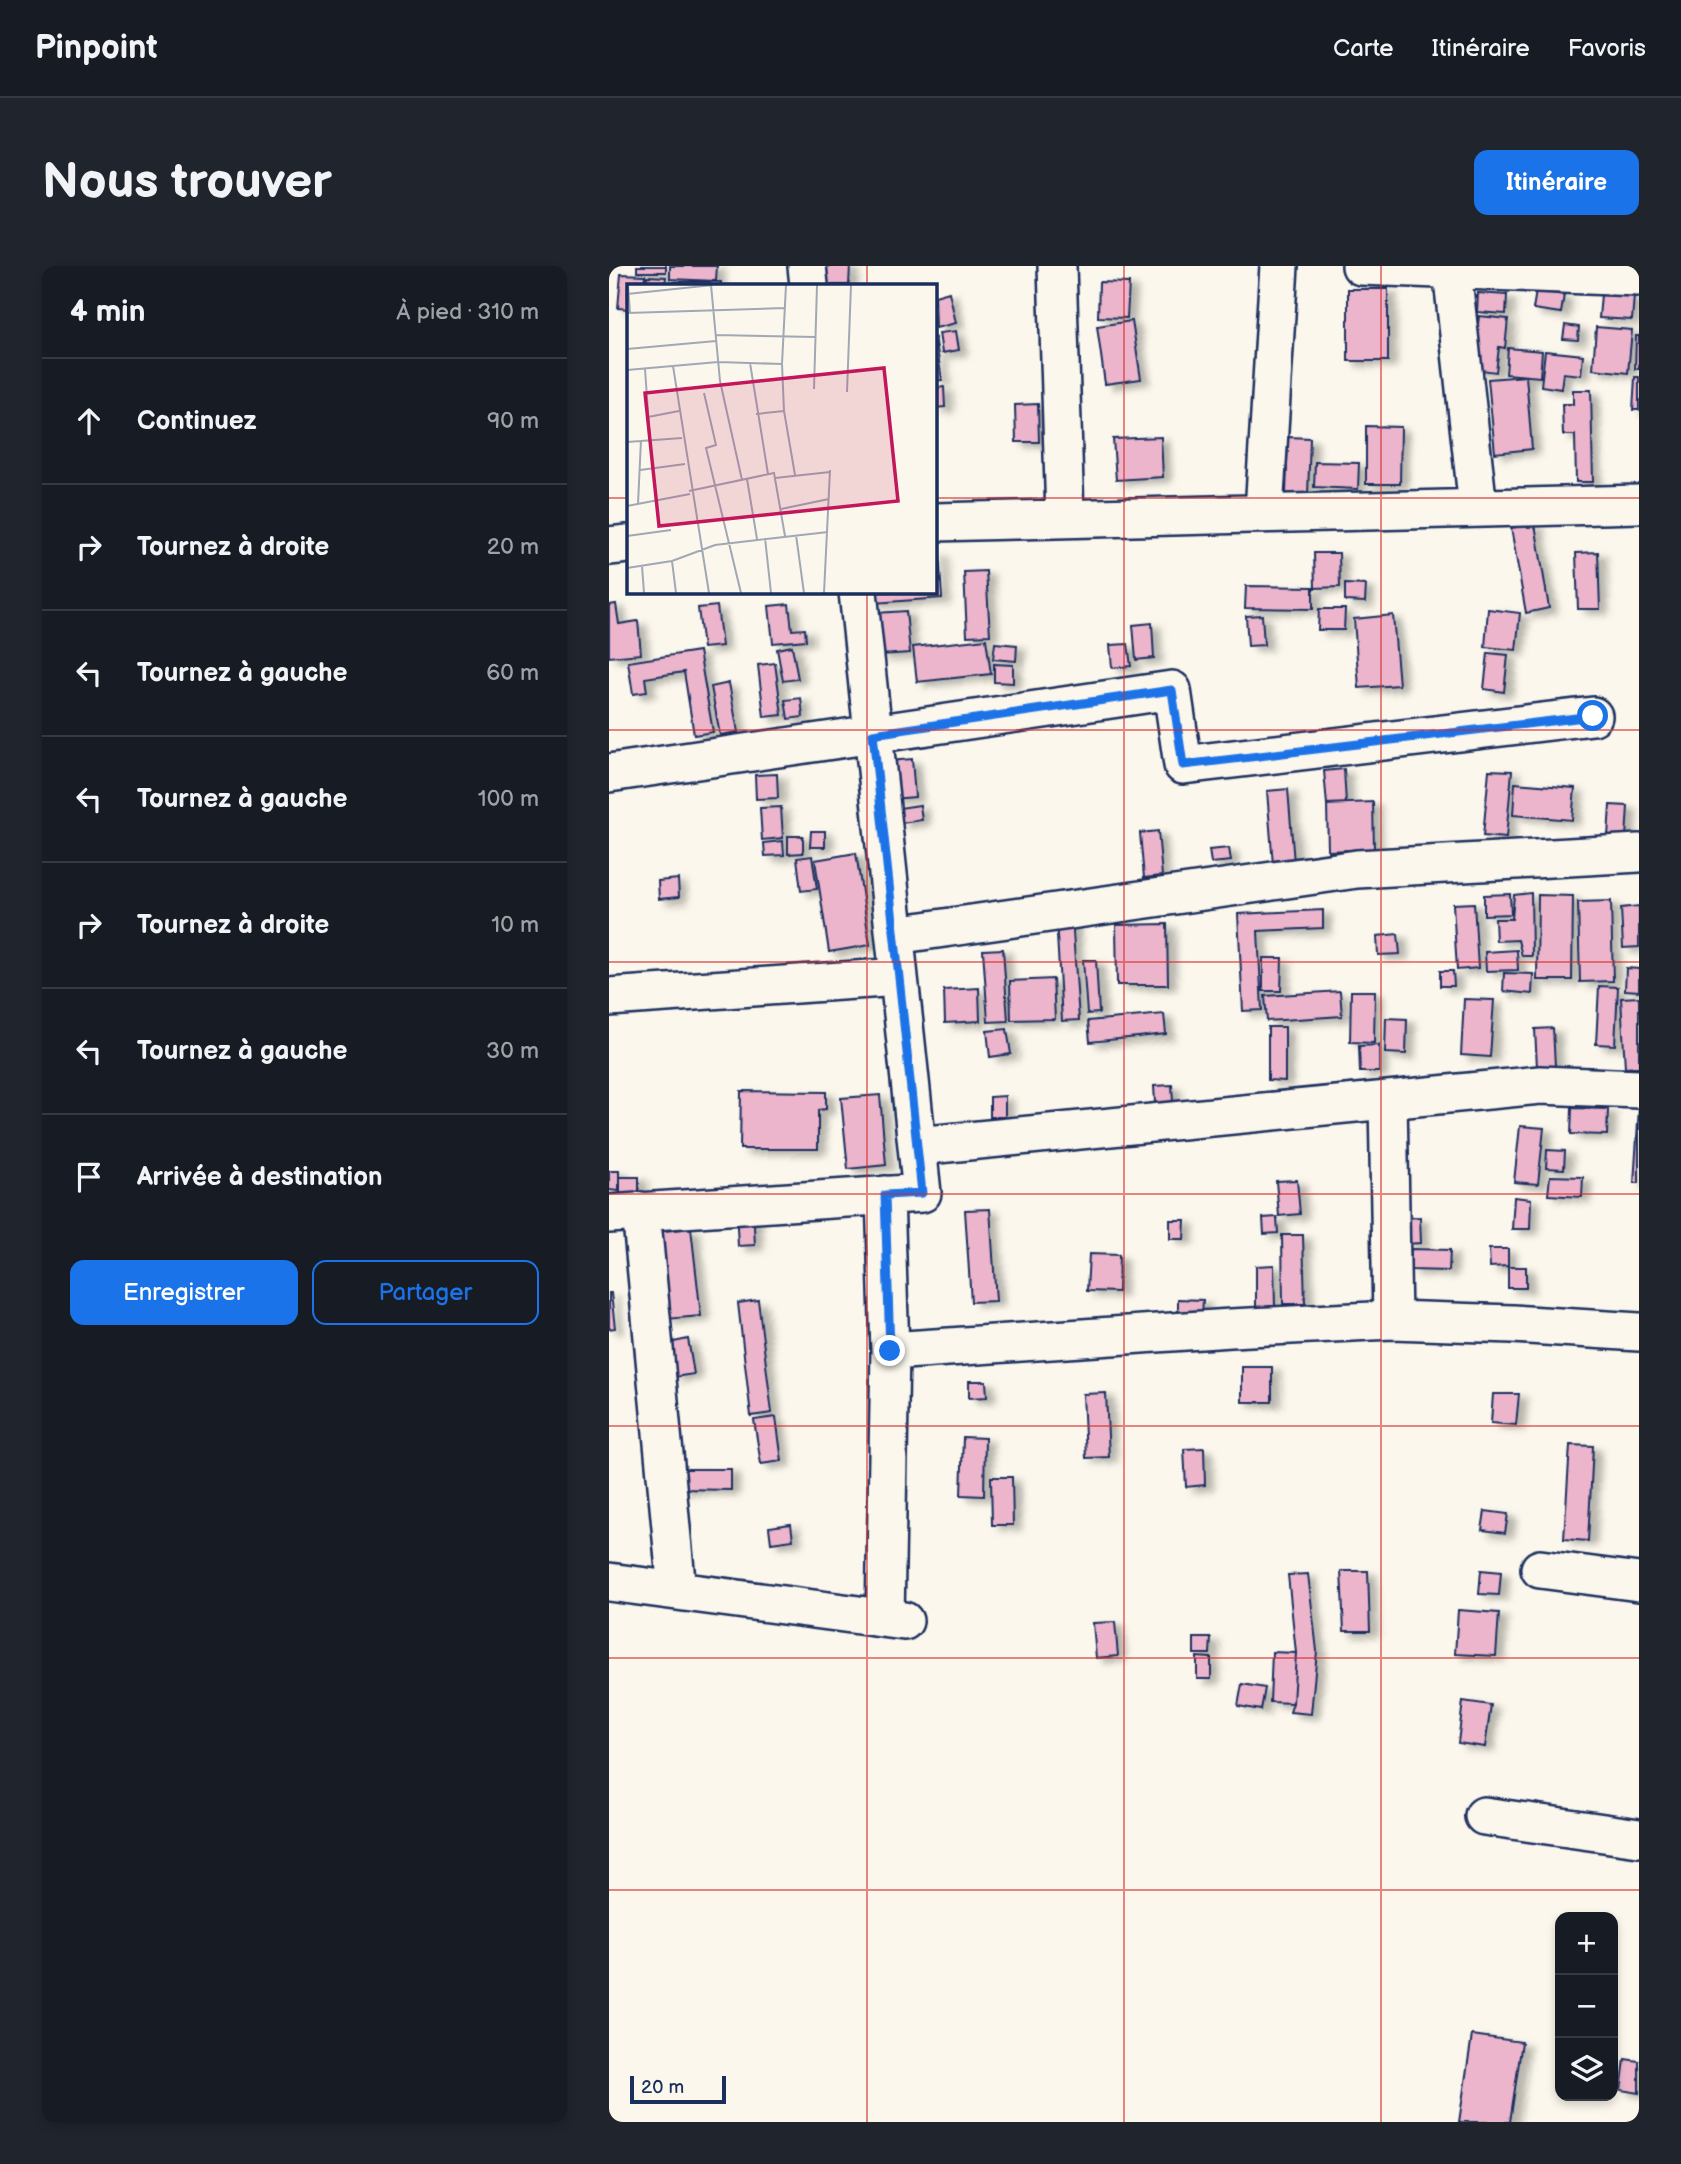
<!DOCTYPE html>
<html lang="fr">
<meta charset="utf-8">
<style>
:root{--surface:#171b24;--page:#20242c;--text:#f1f3f6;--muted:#9ea1a6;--line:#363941;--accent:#1a73e8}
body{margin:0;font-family:"Balsamiq Sans",sans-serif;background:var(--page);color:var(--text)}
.controls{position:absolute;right:21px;bottom:21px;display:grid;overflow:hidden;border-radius:14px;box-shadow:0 4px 10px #0003}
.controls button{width:63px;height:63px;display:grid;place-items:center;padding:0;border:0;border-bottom:2px solid var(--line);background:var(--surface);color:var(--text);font:35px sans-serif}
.scale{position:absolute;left:21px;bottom:18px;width:96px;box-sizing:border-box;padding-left:7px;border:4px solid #1b2f5e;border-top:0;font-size:19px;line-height:24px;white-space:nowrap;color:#1b2f5e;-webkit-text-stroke:5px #fbf7ec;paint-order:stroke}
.stop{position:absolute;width:21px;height:21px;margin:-16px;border:5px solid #1a73e8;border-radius:50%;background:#fff}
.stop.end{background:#1a73e8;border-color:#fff;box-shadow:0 2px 7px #0008}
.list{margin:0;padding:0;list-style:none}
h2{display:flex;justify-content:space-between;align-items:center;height:91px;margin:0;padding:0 28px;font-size:30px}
h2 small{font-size:23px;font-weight:400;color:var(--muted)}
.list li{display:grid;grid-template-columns:46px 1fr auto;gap:21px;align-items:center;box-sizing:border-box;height:126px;padding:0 28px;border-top:2px solid var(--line)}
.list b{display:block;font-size:26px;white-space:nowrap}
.list em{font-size:23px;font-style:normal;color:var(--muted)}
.actions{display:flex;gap:14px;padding:21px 28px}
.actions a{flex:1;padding:16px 0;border:2px solid var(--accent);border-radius:14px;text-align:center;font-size:24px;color:var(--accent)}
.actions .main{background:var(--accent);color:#fff}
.icon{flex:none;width:38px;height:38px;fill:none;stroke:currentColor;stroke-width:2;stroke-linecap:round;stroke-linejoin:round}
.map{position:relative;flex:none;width:1030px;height:1856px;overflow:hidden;border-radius:14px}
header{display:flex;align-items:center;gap:42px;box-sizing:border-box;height:98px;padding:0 35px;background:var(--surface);border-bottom:2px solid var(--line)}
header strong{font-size:33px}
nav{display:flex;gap:38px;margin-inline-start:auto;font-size:24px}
.intro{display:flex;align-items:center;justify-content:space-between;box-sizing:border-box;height:168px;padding:0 42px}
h1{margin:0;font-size:49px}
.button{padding:18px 32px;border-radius:14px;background:var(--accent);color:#fff;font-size:24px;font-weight:700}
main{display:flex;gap:42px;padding:0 42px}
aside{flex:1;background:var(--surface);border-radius:14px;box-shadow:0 4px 10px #0003}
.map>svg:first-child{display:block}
.building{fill:#ecb5cb;stroke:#1b2f5e;stroke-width:2;filter:url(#shadow)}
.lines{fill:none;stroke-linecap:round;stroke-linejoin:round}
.street-casing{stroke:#1b2f5e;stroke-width:42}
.street{stroke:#fbf7ec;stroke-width:37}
.route{stroke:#1a73e8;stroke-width:9}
.grid{fill:none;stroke:#d62828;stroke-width:2;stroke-opacity:0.55}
.inset-road{fill:none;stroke:#a1a7b3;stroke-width:2}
.view{fill:#c2185b;fill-opacity:0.15;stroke:#c2185b;stroke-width:3.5}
.inset-edge{fill:none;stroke:#1b2f5e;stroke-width:3.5}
</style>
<header>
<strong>Pinpoint</strong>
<nav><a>Carte</a><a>Itinéraire</a><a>Favoris</a></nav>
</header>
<div class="intro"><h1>Nous trouver</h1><a class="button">Itinéraire</a></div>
<main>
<aside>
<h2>4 min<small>À pied · 310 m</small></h2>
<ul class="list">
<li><svg class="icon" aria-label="ahead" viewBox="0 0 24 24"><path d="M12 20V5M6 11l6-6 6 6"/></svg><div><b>Continuez</b></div><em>90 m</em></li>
<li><svg class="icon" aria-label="right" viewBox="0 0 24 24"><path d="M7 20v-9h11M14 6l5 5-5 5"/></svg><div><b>Tournez à droite</b></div><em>20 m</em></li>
<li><svg class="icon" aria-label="left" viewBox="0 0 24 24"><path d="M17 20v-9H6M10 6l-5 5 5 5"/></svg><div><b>Tournez à gauche</b></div><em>60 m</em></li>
<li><svg class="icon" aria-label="left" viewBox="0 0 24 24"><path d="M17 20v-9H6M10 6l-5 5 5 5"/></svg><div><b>Tournez à gauche</b></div><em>100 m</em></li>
<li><svg class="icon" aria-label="right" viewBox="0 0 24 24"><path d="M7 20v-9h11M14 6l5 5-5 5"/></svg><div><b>Tournez à droite</b></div><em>10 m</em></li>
<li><svg class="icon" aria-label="left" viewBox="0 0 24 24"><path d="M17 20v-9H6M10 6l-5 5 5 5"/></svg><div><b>Tournez à gauche</b></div><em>30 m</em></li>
<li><svg class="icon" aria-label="arrive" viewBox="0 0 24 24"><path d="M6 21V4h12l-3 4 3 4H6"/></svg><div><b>Arrivée à destination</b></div></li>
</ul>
<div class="actions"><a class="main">Enregistrer</a><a>Partager</a></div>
</aside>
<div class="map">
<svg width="1030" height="1856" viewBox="0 0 1030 1856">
<defs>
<filter id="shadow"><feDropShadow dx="8" dy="4.5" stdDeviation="3.5" flood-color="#0004"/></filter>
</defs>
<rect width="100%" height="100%" fill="#fbf7ec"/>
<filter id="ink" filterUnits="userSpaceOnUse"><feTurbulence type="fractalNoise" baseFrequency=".0143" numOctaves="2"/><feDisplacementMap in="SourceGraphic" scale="14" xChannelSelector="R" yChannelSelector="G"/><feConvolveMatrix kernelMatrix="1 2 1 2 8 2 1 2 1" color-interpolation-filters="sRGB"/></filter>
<g filter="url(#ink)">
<path class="building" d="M 28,0 L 57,0 L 57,6 L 28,6 Z
M 61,0 L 108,0 L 107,15 L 61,13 Z
M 218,0 L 241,0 L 240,19 L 218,19 Z
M 12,8 L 36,9 L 35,19 L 19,19 L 19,43 L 9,42 Z
M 38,10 L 57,11 L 56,19 L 37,19 Z
M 65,16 L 112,16 L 112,19 L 65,19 Z
M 490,16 L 520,17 L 518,52 L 489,51 Z
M 739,23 L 779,23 L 779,95 L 739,95 Z
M 927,25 L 955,29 L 952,47 L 924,43 Z
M 340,26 L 347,57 L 327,62 L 326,30 Z
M 869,27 L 898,29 L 897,48 L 868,46 Z
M 992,28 L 1025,30 L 1023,54 L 990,52 Z
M 870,50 L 899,53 L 896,82 L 890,81 L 887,106 L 864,103 Z
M 523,55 L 532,113 L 496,118 L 488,60 Z
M 956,59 L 970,61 L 969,74 L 954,73 Z
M 987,61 L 1023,64 L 1019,107 L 984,103 Z
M 347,65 L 350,84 L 333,87 L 330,67 Z
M 326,70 L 333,114 L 326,115 Z
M 1027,70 L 1030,70 L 1030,103 L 1026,103 Z
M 899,82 L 933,85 L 931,111 L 897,108 Z
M 936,85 L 974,89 L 972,109 L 954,107 L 952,123 L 932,120 Z
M 917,110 L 923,183 L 886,187 L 879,113 Z
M 1026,111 L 1030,111 L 1030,144 L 1024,144 Z
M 335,121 L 336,141 L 326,142 L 326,122 Z
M 964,124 L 982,124 L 984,216 L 967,216 L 966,169 L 954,169 L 953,138 L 964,138 Z
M 429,138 L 430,176 L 407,176 L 406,139 Z
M 757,160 L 792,161 L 791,218 L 757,218 Z
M 552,171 L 554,211 L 507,214 L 504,173 Z
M 679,171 L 701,172 L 699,229 L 677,228 Z
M 706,196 L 750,197 L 749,223 L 705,221 Z
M 926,258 L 940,342 L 917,347 L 902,262 Z
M 326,286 L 330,286 L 333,332 L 265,337 L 264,326 L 326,326 Z
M 989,286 L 991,343 L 969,343 L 967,287 Z
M 705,287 L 730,287 L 731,321 L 706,322 Z
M 377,305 L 381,369 L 358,370 L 355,306 Z
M 736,318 L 757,319 L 756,336 L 736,335 Z
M 637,320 L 704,321 L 704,343 L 636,342 Z
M 7,338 L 10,358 L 29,355 L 32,388 L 0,391 L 0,339 Z
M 180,338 L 183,364 L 196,363 L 197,374 L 164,377 L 160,340 Z
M 108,340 L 113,380 L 94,382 L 89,342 Z
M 710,343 L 736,343 L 735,364 L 709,364 Z
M 879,343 L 911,347 L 907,384 L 876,381 Z
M 297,345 L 301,387 L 271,389 L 267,347 Z
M 653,349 L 655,379 L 639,380 L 637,350 Z
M 784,349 L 790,419 L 750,422 L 745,353 Z
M 543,357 L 545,392 L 527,394 L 524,359 Z
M 377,373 L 382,408 L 308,416 L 304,381 Z
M 386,377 L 408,379 L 407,395 L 384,393 Z
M 519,378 L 522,400 L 503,402 L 501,379 Z
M 183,380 L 189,413 L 174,415 L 168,383 Z
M 90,385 L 104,466 L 85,469 L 75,406 L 36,412 L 38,426 L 24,428 L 19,396 Z
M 879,387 L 899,389 L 895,426 L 875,423 Z
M 166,397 L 173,449 L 155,451 L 149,399 Z
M 385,398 L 404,399 L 404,417 L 385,416 Z
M 120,417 L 129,466 L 111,469 L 102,421 Z
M 192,432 L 194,451 L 179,453 L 176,434 Z
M 303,493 L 306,531 L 283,533 L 280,495 Z
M 735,503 L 737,538 L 718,539 L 715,505 Z
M 880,504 L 903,505 L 897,572 L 874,570 Z
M 168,508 L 169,532 L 147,533 L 146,509 Z
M 906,517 L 966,522 L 963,554 L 904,549 Z
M 679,523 L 685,597 L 664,599 L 658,525 Z
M 764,536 L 765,583 L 719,585 L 718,538 Z
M 311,539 L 313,554 L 292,557 L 290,542 Z
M 1001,539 L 1019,540 L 1017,572 L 999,571 Z
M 172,541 L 174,572 L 153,574 L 151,542 Z
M 202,565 L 216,565 L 216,581 L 201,581 Z
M 549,565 L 553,610 L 535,612 L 531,567 Z
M 179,570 L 194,570 L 194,587 L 179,588 Z
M 174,575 L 175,589 L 156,590 L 155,577 Z
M 620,582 L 622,595 L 602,597 L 600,584 Z
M 247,587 L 261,679 L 220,686 L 206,594 Z
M 203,590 L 208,623 L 192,625 L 188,592 Z
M 69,613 L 70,631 L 50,633 L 49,615 Z
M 922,627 L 923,690 L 913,690 L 909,674 L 887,675 L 886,653 L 903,653 L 905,629 Z
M 901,628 L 902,648 L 875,649 L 875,629 Z
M 929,629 L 964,630 L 963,714 L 928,714 Z
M 1002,635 L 1004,715 L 971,716 L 969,636 Z
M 865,637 L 869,702 L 848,704 L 844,638 Z
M 1030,640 L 1030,681 L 1014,682 L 1012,642 Z
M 714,644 L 714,662 L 649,665 L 653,744 L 634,745 L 629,648 Z
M 463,651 L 470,754 L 453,755 L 447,652 Z
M 558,658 L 559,719 L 508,719 L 507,659 Z
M 789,668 L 791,688 L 769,689 L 768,670 Z
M 394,683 L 399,755 L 379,756 L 374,684 Z
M 908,684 L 909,704 L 877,705 L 876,686 Z
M 654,692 L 673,692 L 672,725 L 654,725 Z
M 474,694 L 487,694 L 490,747 L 478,748 Z
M 1017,702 L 1030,703 L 1030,725 L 1016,724 Z
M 831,705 L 844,705 L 845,720 L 831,720 Z
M 895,707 L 924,708 L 923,728 L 894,725 Z
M 444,713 L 446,753 L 402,754 L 401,715 Z
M 990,720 L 1009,721 L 1006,779 L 987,778 Z
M 370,722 L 371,755 L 336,757 L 335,724 Z
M 731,725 L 733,750 L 658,755 L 656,730 Z
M 742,725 L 766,725 L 765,777 L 741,776 Z
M 1030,731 L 1030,801 L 1016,802 L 1012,732 Z
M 855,733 L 885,734 L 881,791 L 852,789 Z
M 555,748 L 557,768 L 481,776 L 479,755 Z
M 777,752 L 798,753 L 797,788 L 776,787 Z
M 659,761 L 676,761 L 676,815 L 659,814 Z
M 944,762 L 946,800 L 928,801 L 926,763 Z
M 398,763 L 402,788 L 381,791 L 378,765 Z
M 770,779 L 770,806 L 751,806 L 750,780 Z
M 563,819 L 564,836 L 546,837 L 545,820 Z
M 132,825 L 217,826 L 217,843 L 209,844 L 209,883 L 131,883 Z
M 271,829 L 277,899 L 239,903 L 232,832 Z
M 396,830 L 396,851 L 381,851 L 381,831 Z
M 1030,841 L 1030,917 L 1025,917 Z
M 963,842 L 999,843 L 998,869 L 962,868 Z
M 911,860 L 935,862 L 929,918 L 905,916 Z
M 938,884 L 956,885 L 955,903 L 937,902 Z
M 0,905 L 10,905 L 10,925 L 0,924 Z
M 941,910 L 974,911 L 973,931 L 939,929 Z
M 11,911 L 30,911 L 30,928 L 11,929 Z
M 688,914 L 691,948 L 670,950 L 667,915 Z
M 905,931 L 922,933 L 921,963 L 903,963 Z
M 144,942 L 146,979 L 129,980 L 127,943 Z
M 381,943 L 387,1035 L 362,1036 L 356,944 Z
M 668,951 L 669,967 L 655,968 L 654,952 Z
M 811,951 L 812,977 L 796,978 L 795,952 Z
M 561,954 L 576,954 L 575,973 L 561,973 Z
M 82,962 L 92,1050 L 57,1053 L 47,966 Z
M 673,969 L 694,969 L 696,1038 L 674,1038 Z
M 802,983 L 841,984 L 840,1005 L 801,1004 Z
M 880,983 L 899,983 L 899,1000 L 881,1001 Z
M 480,988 L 510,989 L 509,1026 L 478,1025 Z
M 665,999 L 666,1041 L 647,1041 L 647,1000 Z
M 899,1001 L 917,1001 L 917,1022 L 899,1022 Z
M 0,1027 L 2,1027 L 6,1062 L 0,1063 Z
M 569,1033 L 594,1034 L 593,1049 L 569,1049 Z
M 149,1034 L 163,1147 L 142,1150 L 129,1037 Z
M 79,1073 L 85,1108 L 65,1111 L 60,1077 Z
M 633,1101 L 663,1101 L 663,1136 L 633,1136 Z
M 360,1115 L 377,1115 L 378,1131 L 360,1132 Z
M 497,1127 L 500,1191 L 477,1192 L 474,1128 Z
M 884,1128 L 910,1128 L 907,1159 L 882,1157 Z
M 167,1151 L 173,1195 L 152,1198 L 145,1154 Z
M 354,1171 L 376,1172 L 375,1230 L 352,1229 Z
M 961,1179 L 984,1180 L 979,1275 L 955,1273 Z
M 595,1182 L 596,1219 L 577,1221 L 575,1183 Z
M 71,1203 L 122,1203 L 122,1224 L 71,1223 Z
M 382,1211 L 403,1211 L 404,1259 L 383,1259 Z
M 876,1245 L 899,1248 L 896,1267 L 873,1264 Z
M 182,1258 L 184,1274 L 162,1277 L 160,1261 Z
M 872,1304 L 892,1306 L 890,1329 L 870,1328 Z
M 732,1305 L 759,1305 L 761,1365 L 735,1365 Z
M 699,1308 L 708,1385 L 702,1448 L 681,1446 L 684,1437 L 687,1387 L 679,1309 Z
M 849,1344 L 890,1347 L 887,1390 L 846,1388 Z
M 506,1356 L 509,1390 L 487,1392 L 484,1357 Z
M 585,1372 L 602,1372 L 601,1388 L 585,1388 Z
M 663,1386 L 687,1387 L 684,1437 L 661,1436 Z
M 588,1391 L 602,1392 L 602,1413 L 588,1413 Z
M 633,1418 L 656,1422 L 652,1444 L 629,1440 Z
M 854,1435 L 882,1439 L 876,1481 L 849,1477 Z
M 863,1769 L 913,1776 L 901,1856 L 850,1856 Z
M 1016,1793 L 1030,1795 L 1030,1827 L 1012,1824 Z"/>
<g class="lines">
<defs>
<path id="street" d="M 198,0 L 200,19
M 448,0 L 456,251
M 752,0 L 1030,11
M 843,4 L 869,242
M 655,246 L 670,0
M 326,256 L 1030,238
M 0,280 L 19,278
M 0,507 L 563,424 L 574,499 L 984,450
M 286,669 L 748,603 L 1030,587
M 0,731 L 290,711
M 779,834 L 783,1054
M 308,880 L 931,819 L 1030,823
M 32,945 L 68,1325
M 0,948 L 313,927 L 249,326
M 281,1085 L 622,1062 L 783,1054 L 904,1058 L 1030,1066
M 931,1303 L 1030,1316
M 0,1316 L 295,1355
M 276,1352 L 281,1085 L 276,929
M 875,1550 L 1030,1572"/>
</defs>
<use href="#street" class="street-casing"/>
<use href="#street" class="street"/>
</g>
</g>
<g class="lines" filter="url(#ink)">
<path class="route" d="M 281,1085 L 276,929 L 313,927 L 264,468 L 563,424 L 574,499 L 984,450"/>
</g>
<path class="grid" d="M 258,0 L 258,19M 515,0 L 515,1856M 772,0 L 772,1856M 0,232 L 19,232M 326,232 L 1030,232M 258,326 L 258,1856M 0,464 L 1030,464M 0,696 L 1030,696M 0,928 L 1030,928M 0,1160 L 1030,1160M 0,1392 L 1030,1392M 0,1624 L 1030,1624"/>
<g transform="translate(18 18)">
<rect width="310" height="310" fill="#fbf7ec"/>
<path class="inset-road" d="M 1,1 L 3,29M 84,1 L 93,97 L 115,196M 0,10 L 86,1M 0,29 L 158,24M 89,51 L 189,53M 0,65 L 89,57M 123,79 L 141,190M 155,80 L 157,127 L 168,191M 46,82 L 82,309M 18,85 L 23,156M 0,86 L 91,78 L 155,80 L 159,1M 187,105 L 190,1M 220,108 L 224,1M 77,109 L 89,161 L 79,164 L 114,309M 129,130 L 157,127M 21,133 L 52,127M 0,158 L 55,154M 13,186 L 58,180M 148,194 L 203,188M 120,195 L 130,255M 62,207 L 147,189 L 158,252M 11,220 L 14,156M 0,222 L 63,210M 154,225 L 202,215M 169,251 L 177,309M 0,252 L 44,246M 138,254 L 144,309M 45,277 L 49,309M 15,282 L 17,309M 0,284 L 45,277 L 88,261 L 201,248M 197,309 L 203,186"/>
<path class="view" d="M 257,84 L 271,217 L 32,242 L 18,109 Z"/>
<rect width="310" height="310" class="inset-edge"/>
</g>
</svg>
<div class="controls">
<button>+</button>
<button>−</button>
<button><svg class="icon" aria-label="layers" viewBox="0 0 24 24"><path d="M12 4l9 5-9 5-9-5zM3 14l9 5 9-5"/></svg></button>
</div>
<div class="scale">20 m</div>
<div class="stop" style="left:984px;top:450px"></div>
<div class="stop end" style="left:281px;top:1085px"></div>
</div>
</main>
